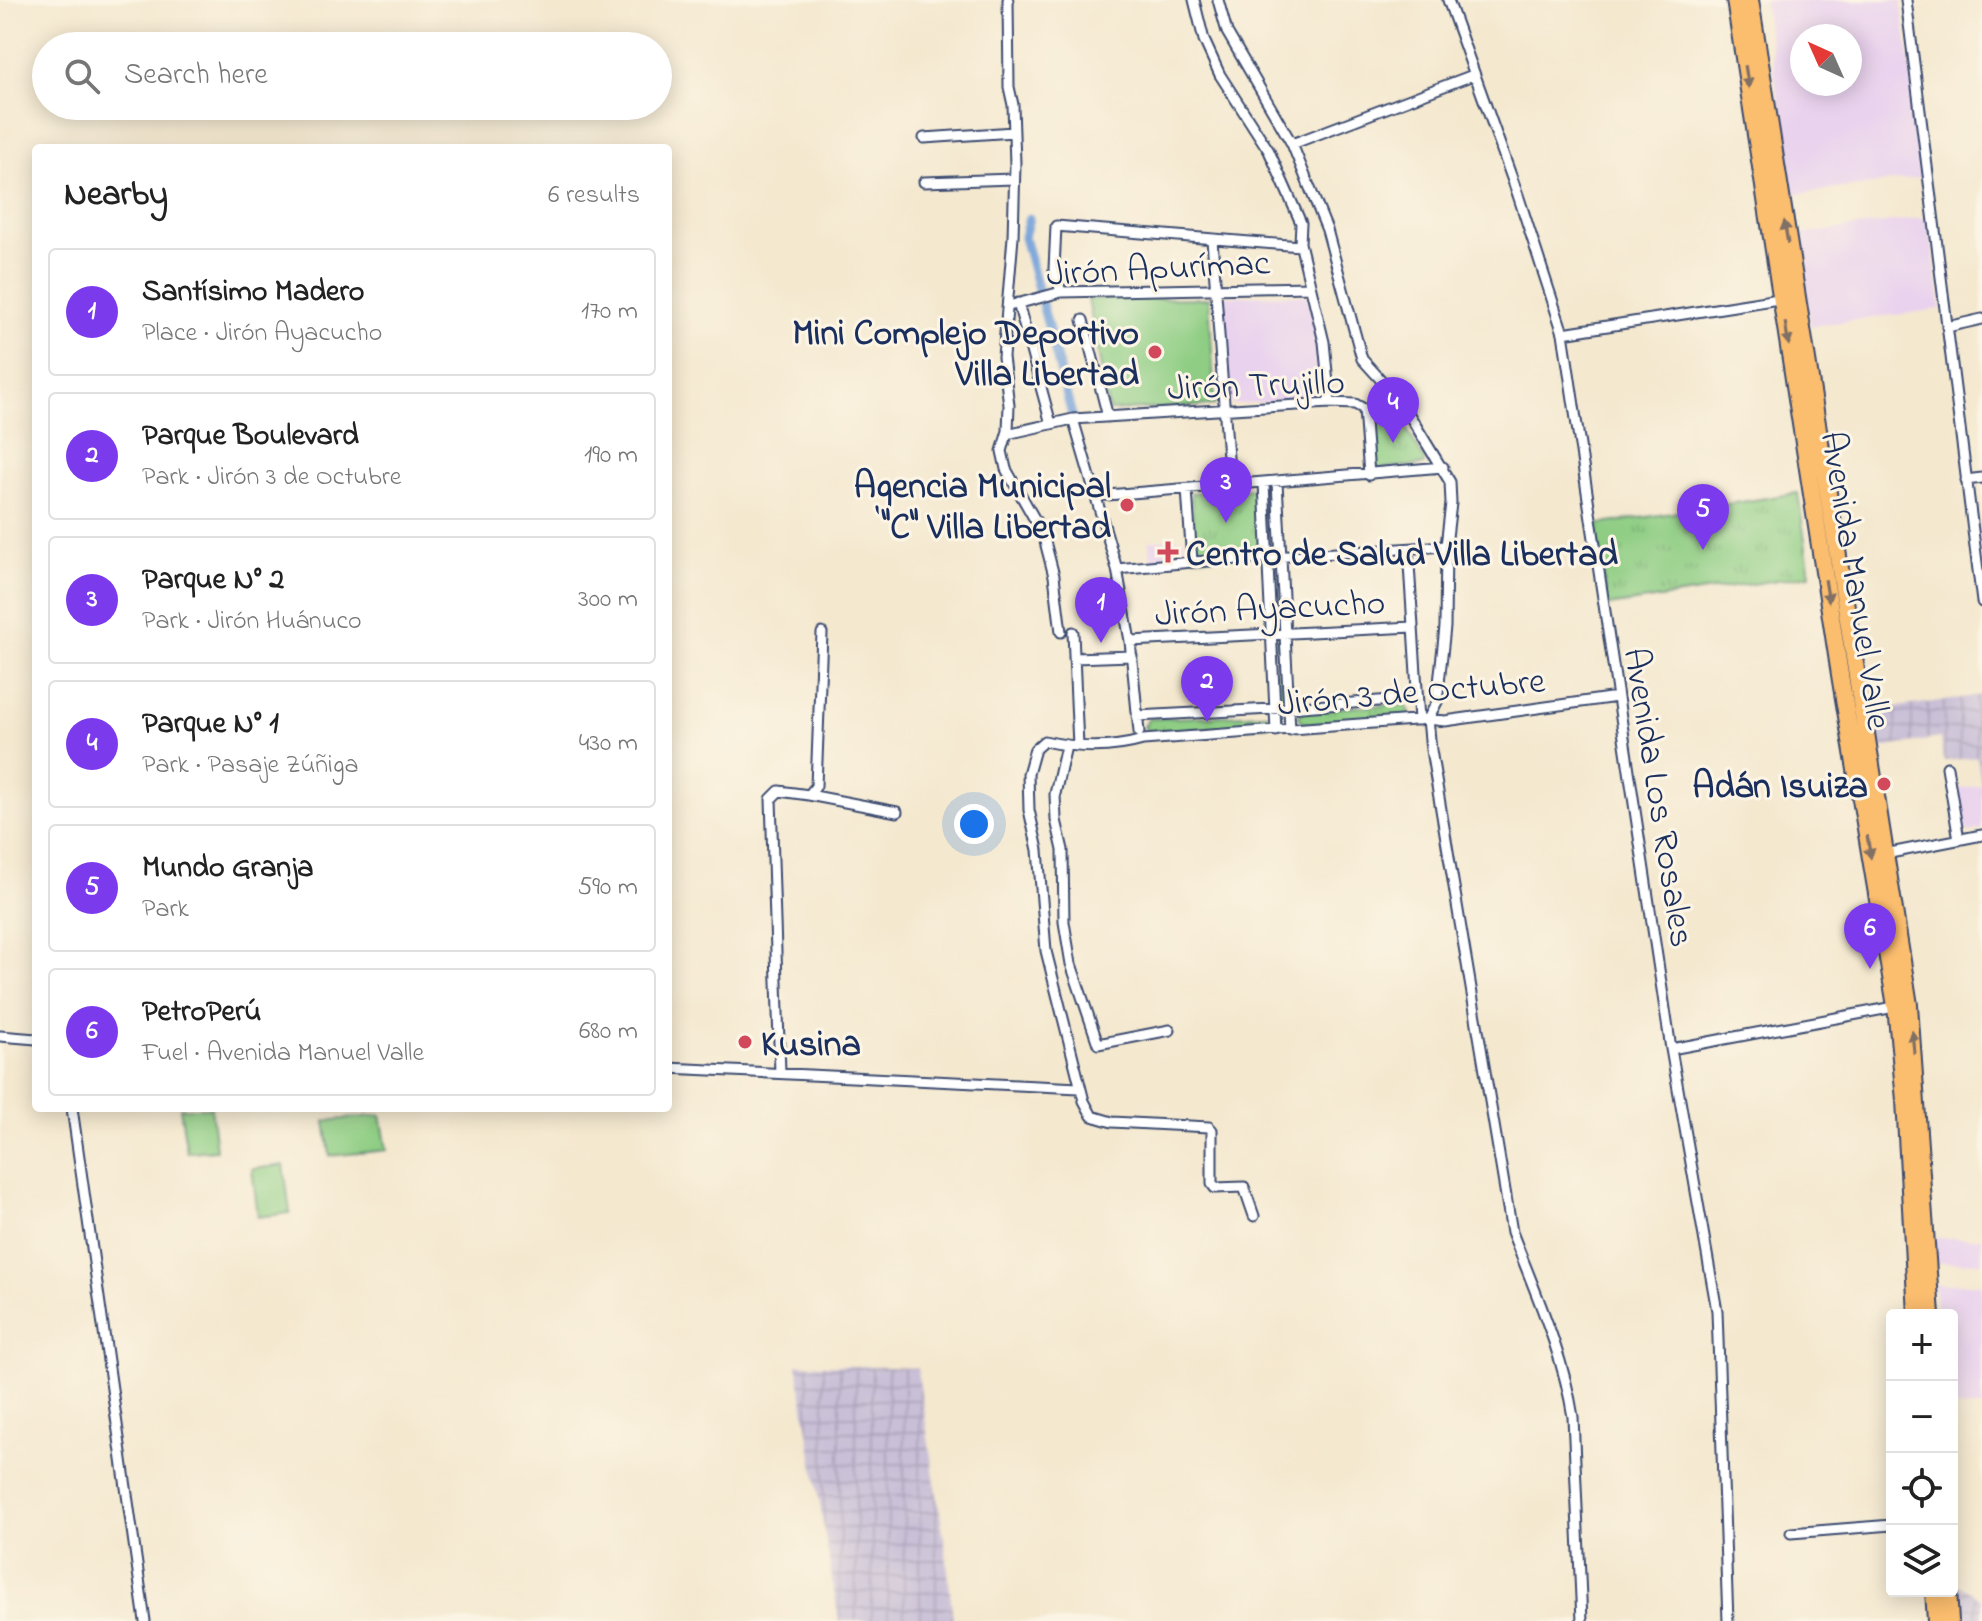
<!DOCTYPE html>
<meta charset="utf-8">
<style>
:root{--surface:#fff;--page:#f6f6f6;--text:#222;--muted:#767676;--line:#e0e0e0;--accent:#7c3aed}
body{margin:0;font-family:"Indie Flower",sans-serif;background:var(--page);color:var(--text)}
.controls{position:absolute;right:24px;bottom:24px;display:grid;overflow:hidden;border-radius:8px;box-shadow:0 4px 20px #0003}
.controls button{width:72px;height:72px;display:grid;place-items:center;padding:0;border:0;border-bottom:2px solid var(--line);background:var(--surface);color:var(--text);font:40px sans-serif}
.compass{position:absolute;left:1790px;top:24px;width:72px;height:72px;border-radius:50%;background:var(--surface);box-shadow:0 4px 20px #0003;rotate:315deg}
.you{position:absolute;left:974px;top:824px;width:28px;height:28px;margin:-20px;border:6px solid #fff;border-radius:50%;background:#1a73e8;box-shadow:0 0 0 12px #1a73e833}
.badge{display:grid;place-items:center;width:52px;height:52px;border-radius:50%;background:var(--accent);color:#fff;font-size:26px;font-weight:700}
.pin{position:absolute;translate:-50% -66px;filter:drop-shadow(0 2px 4px #0008)}
.pin::after{content:'';position:absolute;top:42px;width:28px;height:24px;background:inherit;clip-path:polygon(0 0,100% 0,50% 100%)}
.list{margin:0;padding:0;list-style:none}
h2{display:flex;justify-content:space-between;align-items:center;height:104px;margin:0;padding:0 32px;font-size:34px}
h2 small{font-size:26px;font-weight:400;color:var(--muted)}
.list li{display:grid;grid-template-columns:52px 1fr auto;gap:24px;align-items:center;box-sizing:border-box;height:128px;margin:0 16px 16px;padding:0 16px;border:2px solid var(--line);border-radius:8px}
.list b{display:block;font-size:30px;white-space:nowrap}
.list p{margin:0;font-size:26px;white-space:nowrap;color:var(--muted)}
.list em{font-size:26px;font-style:normal;color:var(--muted)}
.icon{flex:none;width:44px;height:44px;fill:none;stroke:currentColor;stroke-width:2;stroke-linecap:round;stroke-linejoin:round}
.map{position:relative;flex:none;width:1982px;height:1621px;overflow:hidden}
.search{position:absolute;background:var(--surface);box-shadow:0 4px 20px #0003;left:32px;top:32px;width:640px;height:88px;display:flex;align-items:center;gap:20px;box-sizing:border-box;padding:0 28px;border-radius:44px;color:var(--muted);font-size:30px}
.panel{position:absolute;background:var(--surface);box-shadow:0 4px 20px #0003;left:32px;top:144px;width:640px;height:968px;border-radius:8px}
.map>svg:first-child{display:block}
.built{fill:#e9d2ee;fill-rule:evenodd}
.industrial{fill:url(#industrial-grid)}
.grass{fill:url(#grass-dots);stroke:#547e70;stroke-width:2}
.park{fill:url(#park-tufts);stroke:#547e70;stroke-width:2}
.pitch{fill:#8ecd83;stroke:#547e70;stroke-width:2}
.lines{fill:none;stroke-linecap:round;stroke-linejoin:round}
.canal{stroke:#6f9fd9;stroke-width:9}
.minor-casing{stroke:#3c4b6f;stroke-width:13}
.primary-casing{stroke:#3c4b6f;stroke-width:20}
.minor{stroke:#fff;stroke-width:9}
.primary{stroke:#fbbd6e;stroke-width:16}
.oneway{fill:#806f65}
.poi-dot{fill:#d1495b;stroke:#fcf5e5;stroke-width:3}
.labels{text-anchor:middle;stroke-width:6;stroke-linejoin:round;paint-order:stroke}
.street-label{font-size:36px;fill:#1b2f5e;stroke:#fcf5e5}
.poi-label{font-size:36px;font-weight:bold;fill:#1b2f5e;stroke:#fcf5e5;text-anchor:end}
</style>
<div class="map">
<svg width="1982" height="1621" viewBox="0 0 1982 1621">
<defs>
<pattern id="industrial-grid" width="8" height="8" patternUnits="userSpaceOnUse" patternTransform="scale(2)"><rect width="8" height="8" fill="#c9bfd7"/><path d="M0 4h8M4 0v8" fill="none" stroke="#aca4bb"/></pattern>
<pattern id="grass-dots" width="8" height="8" patternUnits="userSpaceOnUse" patternTransform="scale(2)"><rect width="8" height="8" fill="#8ecd83"/><path d="M2 2h.1M6 6h.1" fill="none" stroke="#7ab074" stroke-width="1.8" stroke-linecap="round"/></pattern>
<pattern id="park-tufts" width="24" height="20" patternUnits="userSpaceOnUse" patternTransform="scale(2)"><rect width="24" height="20" fill="#8ecd83"/><path d="M3 7l-1-3M5 7V3M7 7l1-3M15 17l-1-3M17 17v-4M19 17l1-3" fill="none" stroke="#7ab074"/></pattern>
</defs>
<rect width="100%" height="100%" fill="#fcf5e5"/>
<filter id="ink" filterUnits="userSpaceOnUse"><feTurbulence type="fractalNoise" baseFrequency=".0125" numOctaves="2"/><feDisplacementMap in="SourceGraphic" scale="16" xChannelSelector="R" yChannelSelector="G"/><feConvolveMatrix kernelMatrix="1 2 1 2 8 2 1 2 1" color-interpolation-filters="sRGB"/></filter>
<filter id="wash" filterUnits="userSpaceOnUse"><feTurbulence type="fractalNoise" baseFrequency=".006" numOctaves="4" result="noise"/><feDisplacementMap in="SourceGraphic" scale="32" xChannelSelector="R" yChannelSelector="G"/><feGaussianBlur stdDeviation="1.8" result="paint"/><feColorMatrix in="noise" values="0 0 0 0 0 0 0 0 0 0 0 0 0 0 0 0 0 1.4 0 .05"/><feComposite in="paint" operator="in"/></filter>
<g filter="url(#wash)">
<rect width="100%" height="100%" fill="#f4e8cf"/>
<path class="built" d="M 1764,0 L 1901,0 L 1925,177 L 1792,195 ZM 1802,36 L 1850,36 L 1850,84 L 1802,84 Z
M 1928,217 L 1941,309 L 1811,326 L 1798,235 Z
M 1303,295 L 1307,297 L 1319,334 L 1325,394 L 1322,398 L 1280,401 L 1274,399 L 1272,402 L 1233,404 L 1229,400 L 1222,301 L 1226,296 Z
M 1184,538 L 1186,556 L 1151,560 L 1149,541 Z
M 1982,785 L 1982,829 L 1969,832 L 1961,826 L 1956,789 Z
M 1931,1238 L 1982,1238 L 1982,1262 L 1933,1263 Z
M 1934,1284 L 1982,1284 L 1982,1408 L 1952,1407 L 1952,1315 L 1937,1315 Z"/>
<path class="industrial" d="M 1982,695 L 1982,791 L 1977,757 L 1944,761 L 1940,738 L 1881,748 L 1877,710 Z
M 797,1364 L 917,1368 L 946,1552 L 953,1621 L 839,1621 Z
M 1954,1582 L 1982,1599 L 1982,1621 L 1956,1621 Z"/>
<path class="grass" d="M 1272,564 L 1278,564 L 1281,626 L 1275,626 Z
M 1275,638 L 1281,638 L 1285,700 L 1279,700 Z"/>
<path class="park" d="M 1370,412 L 1390,425 L 1399,415 L 1424,460 L 1424,465 L 1373,469 Z
M 1257,489 L 1261,553 L 1195,558 L 1191,493 Z
M 1798,493 L 1810,575 L 1608,606 L 1596,525 Z
M 1405,704 L 1410,712 L 1407,718 L 1311,724 L 1303,723 L 1298,717 L 1304,710 Z
M 1268,714 L 1270,723 L 1268,725 L 1150,732 L 1144,727 L 1148,719 Z"/>
<path class="pitch" d="M 1209,298 L 1215,405 L 1109,411 L 1088,299 Z
M 180,1108 L 211,1108 L 216,1150 L 187,1152 Z
M 381,1115 L 387,1150 L 330,1156 L 325,1121 Z
M 284,1165 L 290,1213 L 258,1217 L 252,1169 Z"/>
<g class="lines">
<path class="canal" d="M 1029,218 L 1024,237 L 1073,419"/>
</g>
</g>
<g filter="url(#ink)">
<g class="lines">
<defs>
<path id="minor" d="M 1008,0 L 1009,87 L 1013,105 L 1015,164 L 1013,237 L 1003,357 L 1009,405 L 1008,431 L 1002,451 L 1006,469 L 1043,534 L 1054,576 L 1061,632
M 1194,0 L 1204,40 L 1220,75 L 1269,151 L 1301,223 L 1300,243 L 1324,342 L 1330,403
M 1218,0 L 1227,32 L 1292,144 L 1327,230 L 1362,359 L 1402,403 L 1450,482 L 1451,503 L 1446,546 L 1445,627 L 1437,702 L 1428,719 L 1431,750 L 1512,1232 C 1535,1292 1563,1353 1573,1417 L 1582,1621
M 1448,0 L 1518,195 L 1563,333 L 1671,1049 L 1717,1311 L 1728,1621
M 1906,0 L 1982,602
M 924,138 L 1014,132
M 1292,144 L 1473,75
M 924,182 L 1014,179
M 1212,239 L 1230,485
M 1061,292 L 1054,269 L 1056,226 L 1300,246
M 1018,303 L 1051,424
M 1009,306 L 1061,292 L 1310,287
M 1083,320 L 1108,417
M 1947,327 L 1982,319
M 1563,333 L 1785,298
M 1073,419 L 1117,569 L 1130,641 L 1139,732
M 1007,434 L 1073,419 L 1330,403 L 1355,404 L 1364,409 L 1369,475
M 1966,480 L 1982,478
M 1277,482 L 1290,730
M 1264,483 L 1276,731
M 1187,489 L 1192,562
M 1096,496 L 1443,467
M 1408,549 L 1419,720
M 1117,569 L 1192,562 L 1446,546
M 1073,632 L 1078,746
M 1130,641 L 1413,627
M 1074,658 L 1132,656
M 1137,716 L 1289,708 L 1417,698
M 1066,746 L 1055,794 L 1056,820 L 1063,850 L 1064,922 L 1071,964 L 1098,1044 L 1170,1030
M 1947,767 L 1959,840
M 809,795 L 897,812
M 1885,854 L 1982,835
M 0,1036 L 36,1039
M 1671,1049 L 1900,1006
M 668,1068 L 1079,1088
M 780,1073 L 771,799 L 779,791 L 809,795 L 816,786 L 822,633
M 72,1108 L 145,1621
M 1254,1216 L 1244,1187 L 1215,1188 L 1212,1184 L 1212,1130 L 1209,1127 L 1112,1122 L 1092,1116 L 1084,1101 L 1046,951 L 1038,850 L 1029,810 L 1028,774 L 1035,749 L 1044,741 C 1076,748 1112,749 1143,740 L 1428,719 L 1445,721 L 1617,697
M 1791,1533 L 1892,1525"/>
<path id="primary" d="M 1735,0 L 1841,681 L 1896,1006 L 1905,1100 L 1917,1315
M 1750,0 L 1909,1005 L 1931,1315
M 1934,1591 L 1936,1621
M 1948,1591 L 1950,1621"/>
</defs>
<use href="#minor" class="minor-casing"/>
<use href="#primary" class="primary-casing"/>
<use href="#minor" class="minor"/>
<use href="#primary" class="primary"/>
</g>
<defs><path id="oneway-solid" d="M-6-.8H1V-3.2L6.5 0L1 3.2V.8H-6Z" transform="scale(2)"/></defs>
<g class="oneway">
<use href="#oneway-solid" transform="translate(1747 77) rotate(81)"/>
<use href="#oneway-solid" transform="translate(1786 232) rotate(-99)"/>
<use href="#oneway-solid" transform="translate(1787 334) rotate(81)"/>
<use href="#oneway-solid" transform="translate(1827 591) rotate(81)"/>
<use href="#oneway-solid" transform="translate(1869 847) rotate(81)"/>
<use href="#oneway-solid" transform="translate(1913 1042) rotate(-96)"/>
</g>
</g>
<g class="poi-dot">
<circle cx="1155" cy="352" r="8"/>
<circle cx="1127" cy="505" r="8"/>
<path d="M1164 540h8v8h8v8h-8v8h-8v-8h-8v-8h8z"/>
<circle cx="1884" cy="784" r="8"/>
<circle cx="745" cy="1042" r="8"/>
</g>
<g class="labels">
<g class="street-label">
<text transform="translate(1158 266) rotate(-3)" y="13">Jirón Apurímac</text>
<text transform="translate(1256 383) rotate(-2)" y="13">Jirón Trujillo</text>
<text transform="translate(1858 580) rotate(81)" y="13">Avenida Manuel Valle</text>
<text transform="translate(1270 606) rotate(-3)" y="13">Jirón Ayacucho</text>
<text transform="translate(1411 690) rotate(-5)" y="13">Jirón 3 de Octubre</text>
<text transform="translate(1661 797) rotate(81)" y="13">Avenida Los Rosales</text>
</g>
<g class="poi-label">
<text x="1139" y="344">Mini Complejo Deportivo<tspan x="1139" dy="41">Villa Libertad</tspan></text>
<text x="1111" y="497">Agencia Municipal<tspan x="1111" dy="41">"C" Villa Libertad</tspan></text>
<text x="1186" y="565" text-anchor="start">Centro de Salud Villa Libertad</text>
<text x="1868" y="797">Adán Isuiza</text>
<text x="761" y="1055" text-anchor="start">Kusina</text>
</g>
</g>
</svg>
<div class="controls">
<button>+</button>
<button>−</button>
<button><svg class="icon" aria-label="locate" viewBox="0 0 24 24"><circle cx="12" cy="12" r="6"/><path d="M12 2v4M12 18v4M2 12h4M18 12h4"/></svg></button>
<button><svg class="icon" aria-label="layers" viewBox="0 0 24 24"><path d="M12 4l9 5-9 5-9-5zM3 14l9 5 9-5"/></svg></button>
</div>
<svg class="compass" viewBox="-18 -18 36 36"><path d="M0-13l5 13h-10z" fill="#e53935"/><path d="M0 13l5-13h-10z" fill="#767676"/></svg>
<div class="you"></div>
<div class="pin badge" style="left:1101px;top:643px">1</div>
<div class="pin badge" style="left:1207px;top:722px">2</div>
<div class="pin badge" style="left:1226px;top:523px">3</div>
<div class="pin badge" style="left:1393px;top:443px">4</div>
<div class="pin badge" style="left:1703px;top:550px">5</div>
<div class="pin badge" style="left:1870px;top:969px">6</div>
<div class="search"><svg class="icon" aria-label="search" viewBox="0 0 24 24"><circle cx="10" cy="10" r="6"/><path d="M15 15l6 6"/></svg>Search here</div>
<section class="panel">
<h2>Nearby<small>6 results</small></h2>
<ul class="list">
<li><span class="badge">1</span><div><b>Santísimo Madero</b><p>Place · Jirón Ayacucho</p></div><em>170 m</em></li>
<li><span class="badge">2</span><div><b>Parque Boulevard</b><p>Park · Jirón 3 de Octubre</p></div><em>190 m</em></li>
<li><span class="badge">3</span><div><b>Parque N° 2</b><p>Park · Jirón Huánuco</p></div><em>300 m</em></li>
<li><span class="badge">4</span><div><b>Parque N° 1</b><p>Park · Pasaje Zúñiga</p></div><em>430 m</em></li>
<li><span class="badge">5</span><div><b>Mundo Granja</b><p>Park</p></div><em>590 m</em></li>
<li><span class="badge">6</span><div><b>PetroPerú</b><p>Fuel · Avenida Manuel Valle</p></div><em>680 m</em></li>
</ul>
</section>
</div>
